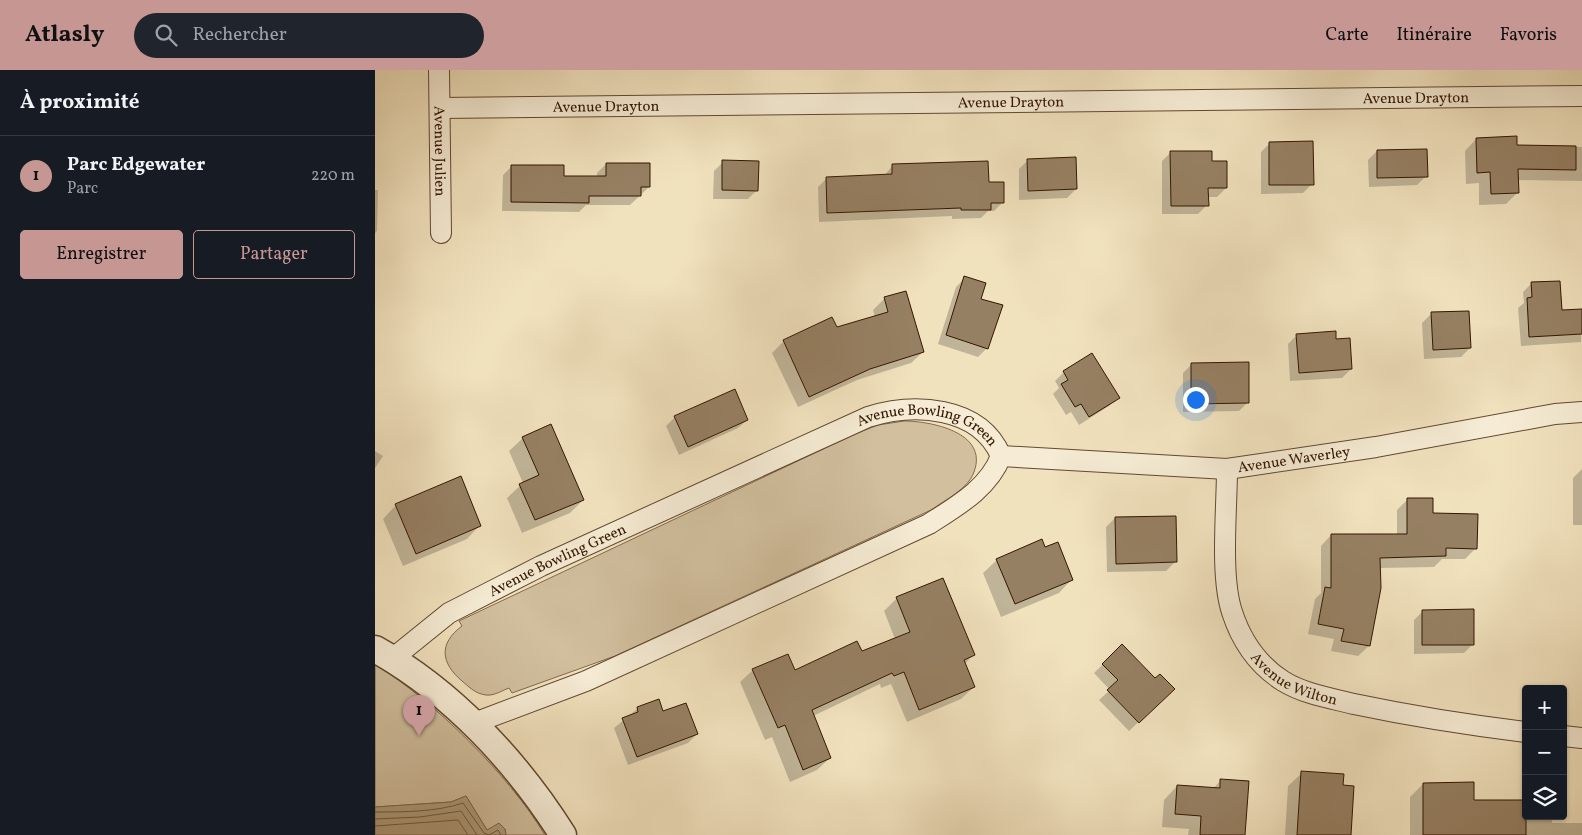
<!DOCTYPE html>
<html lang="fr">
<meta charset="utf-8">
<style>
:root{--surface:#171b24;--page:#20242c;--text:#f1f3f6;--muted:#9ea1a6;--line:#363941;--accent:#c59692}
body{margin:0;font-family:Vollkorn,serif;background:var(--page);color:var(--text)}
.controls{position:absolute;right:15px;bottom:15px;display:grid;overflow:hidden;border-radius:5px;box-shadow:0 1px 4px #0004}
.controls button{width:45px;height:45px;display:grid;place-items:center;padding:0;border:0;border-bottom:1px solid var(--line);background:var(--surface);color:var(--text);font:25px sans-serif}
.you{position:absolute;left:820px;top:329px;width:18px;height:18px;margin:-12px;border:4px solid #fff;border-radius:50%;background:#1a73e8;box-shadow:0 0 0 8px #1a73e833}
.badge{display:grid;place-items:center;width:32px;height:32px;border-radius:50%;background:var(--accent);color:#111;font-size:16px;font-weight:700}
.pin{position:absolute;translate:-50% -41px;filter:drop-shadow(0 1px 2px #0008)}
.pin::after{content:'';position:absolute;top:26px;width:18px;height:15px;background:inherit;clip-path:polygon(0 0,100% 0,50% 100%)}
.list{margin:0;padding:0;list-style:none}
h2{display:flex;justify-content:space-between;align-items:center;height:65px;margin:0;padding:0 20px;font-size:21px}
h2 small{font-size:16px;font-weight:400;color:var(--muted)}
.list li{display:grid;grid-template-columns:32px 1fr auto;gap:15px;align-items:center;box-sizing:border-box;height:80px;padding:0 20px;border-top:1px solid var(--line)}
.list b{display:block;font-size:19px;white-space:nowrap}
.list p{margin:0;font-size:16px;white-space:nowrap;color:var(--muted)}
.list em{font-size:16px;font-style:normal;color:var(--muted)}
.actions{display:flex;gap:10px;padding:15px 20px}
.actions a{flex:1;padding:11px 0;border:1px solid var(--accent);border-radius:5px;text-align:center;font-size:18px;color:var(--accent)}
.actions .main{background:var(--accent);color:#111}
.icon{flex:none;width:28px;height:28px;fill:none;stroke:currentColor;stroke-width:2;stroke-linecap:round;stroke-linejoin:round}
.map{position:relative;flex:none;width:1207px;height:765px;overflow:hidden}
header{display:flex;align-items:center;gap:30px;box-sizing:border-box;height:70px;padding:0 25px;background:var(--accent);color:#111}
header strong{font-size:24px}
nav{display:flex;gap:28px;margin-inline-start:auto;font-size:18px}
.search{width:350px;height:45px;background:var(--page);display:flex;align-items:center;gap:12px;box-sizing:border-box;padding:0 18px;border-radius:28px;color:var(--muted);font-size:19px}
main{display:flex}
aside{flex:1;background:var(--surface)}
.map>svg:first-child{display:block}
.green{fill:#d1bf9e;stroke:#826a4f}
.water{fill:#b09d7d;stroke:#7e674b}
.shadow{fill:#0003}
.lines{fill:none;stroke-linecap:round;stroke-linejoin:round}
.shore{stroke:#725a3e;stroke-width:1}
.building{fill:#968063;stroke:#331600}
.minor-casing{stroke:#624930;stroke-width:22}
.tertiary-casing{stroke:#624930;stroke-width:29}
.minor{stroke:#f6ecd5;stroke-width:20}
.tertiary{stroke:#f6ecd5;stroke-width:26}
.labels{text-anchor:middle;stroke-width:5;stroke-linejoin:round;paint-order:stroke}
.street-label{font-size:15px;fill:#331600;stroke:#f6ecd5}
</style>
<header>
<strong>Atlasly</strong>
<div class="search"><svg class="icon" aria-label="search" viewBox="0 0 24 24"><circle cx="10" cy="10" r="6"/><path d="M15 15l6 6"/></svg>Rechercher</div>
<nav><a>Carte</a><a>Itinéraire</a><a>Favoris</a></nav>
</header>
<main>
<aside>
<h2>À proximité<small></small></h2>
<ul class="list">
<li><span class="badge">1</span><div><b>Parc Edgewater</b><p>Parc</p></div><em>220 m</em></li>
</ul>
<div class="actions"><a class="main">Enregistrer</a><a>Partager</a></div>
</aside>
<div class="map">
<svg width="1207" height="765" viewBox="0 0 1207 765">
<rect width="100%" height="100%" fill="#f1e2be"/>
<filter id="stains"><feTurbulence type="fractalNoise" baseFrequency=".004" numOctaves="4"/><feColorMatrix values="0 0 0 0 .2 0 0 0 0 .09 0 0 0 0 .02 0 0 0 .5 -.17"/></filter>
<radialGradient id="worn" r=".72"><stop offset=".6" stop-color="#630" stop-opacity="0"/><stop offset="1" stop-color="#630" stop-opacity=".3"/></radialGradient>
<path class="green" d="M 529,351 C 555,351 614,362 599,402 C 593,419 570,430 556,440 L 240,586 L 137,623 L 134,618 C 126,621 119,626 111,625 C 101,624 94,617 87,611 C 66,593 63,574 87,556 L 84,551 L 482,363 L 503,355 Z
M 0,594 C 60,632 133,704 170,765 L 131,765 L 130,759 L 112,760 L 91,726 L 76,732 L 0,737 Z"/>
<path class="water" d="M 91,726 L 112,760 L 124,753 L 130,759 L 131,765 L 0,765 L 0,737 L 76,732 Z"/>
<path class="shadow" d="M 1101,69 L 1141,76 L 1207,77 L 1207,111 L 1142,110 L 1143,122 L 1131,134 L 1104,135 L 1104,113 L 1091,114 L 1090,81 Z
M 895,73 L 937,114 L 928,123 L 886,124 L 886,82 Z
M 1002,81 L 1051,106 L 1042,115 L 994,117 L 993,90 Z
M 796,82 L 836,92 L 851,118 L 842,127 L 832,127 L 832,135 L 823,144 L 787,144 L 787,91 Z
M 653,90 L 701,119 L 692,128 L 644,130 L 644,99 Z
M 348,92 L 382,120 L 373,129 L 338,129 L 339,101 Z
M 231,94 L 274,117 L 255,135 L 211,135 L 204,142 L 127,141 L 128,105 L 137,96 L 188,107 L 222,107 L 222,103 Z
M 518,95 L 613,113 L 628,132 L 619,141 L 613,141 L 606,148 L 577,149 L 577,146 L 444,152 L 443,117 L 452,108 L 509,106 Z
M 0,120 L 3,120 L 2,161 L 0,163 Z
M 590,208 L 605,229 L 612,278 L 603,287 L 563,274 L 581,217 Z
M 1157,213 L 1186,241 L 1207,240 L 1206,272 L 1146,276 L 1143,238 L 1149,233 L 1148,222 Z
M 510,228 L 548,282 L 536,293 L 482,310 L 423,337 L 397,283 L 409,271 L 500,247 L 498,240 Z
M 1056,244 L 1095,278 L 1086,287 L 1049,289 L 1047,253 Z
M 922,265 L 960,270 L 976,299 L 967,308 L 915,311 L 913,274 Z
M 817,294 L 873,332 L 864,341 L 808,342 L 808,303 Z
M 689,302 L 743,327 L 734,336 L 704,355 L 696,342 L 691,345 L 678,324 L 684,318 L 680,311 Z
M 300,347 L 372,350 L 363,358 L 304,385 L 291,356 Z
M 148,368 L 208,430 L 195,443 L 147,463 L 132,428 L 148,413 L 134,381 Z
M 0,381 L 8,386 L 0,398 Z
M 1207,399 L 1207,455 L 1198,455 L 1198,408 Z
M 1033,429 L 1101,478 L 1090,489 L 1067,489 L 1059,497 L 1004,498 L 1005,518 L 994,576 L 983,586 L 956,581 L 959,569 L 933,564 L 940,529 L 946,523 L 946,476 L 956,465 L 1022,465 L 1022,440 Z
M 21,435 L 105,455 L 92,469 L 28,496 L 8,449 Z
M 740,448 L 800,492 L 791,501 L 732,502 L 731,457 Z
M 669,479 L 697,509 L 684,523 L 626,547 L 608,503 L 622,490 Z
M 522,528 L 598,585 L 590,594 L 599,617 L 586,629 L 532,652 L 516,614 L 506,618 L 505,614 L 438,646 L 455,688 L 442,700 L 415,712 L 397,667 L 390,670 L 365,612 L 378,600 L 419,602 L 486,583 L 520,569 L 509,541 Z
M 1048,541 L 1098,574 L 1089,583 L 1039,584 L 1039,550 Z
M 747,576 L 780,610 L 798,619 L 754,661 L 724,630 L 735,620 L 719,603 Z
M 283,631 L 288,643 L 322,664 L 313,673 L 253,695 L 239,658 L 262,639 Z
M 927,703 L 967,717 L 975,765 L 910,765 L 913,716 Z
M 846,710 L 869,765 L 813,765 L 814,759 L 787,757 L 789,730 L 802,716 L 838,719 Z
M 1048,714 L 1151,746 L 1177,746 L 1177,753 L 1207,753 L 1207,765 L 1035,765 L 1035,727 Z"/>
<g class="lines">
<path class="shore" d="M 0,742 C 29,742 61,742 88,733 L 109,763 L 114,765 L 123,760 L 126,765
M 0,749 L 45,747 L 86,741 L 102,765
M 0,756 L 83,750 L 93,765"/>
</g>
<path class="building" d="M 1142,66 L 1142,75 L 1201,76 L 1201,100 L 1143,99 L 1144,123 L 1116,124 L 1115,102 L 1102,103 L 1101,68 Z
M 938,71 L 939,115 L 894,115 L 894,72 Z
M 1052,79 L 1053,107 L 1002,108 L 1002,80 Z
M 795,81 L 837,81 L 837,91 L 852,91 L 852,118 L 833,118 L 834,136 L 796,136 Z
M 701,87 L 702,119 L 653,121 L 652,89 Z
M 347,90 L 384,91 L 383,121 L 347,120 Z
M 613,91 L 614,112 L 629,112 L 629,133 L 616,133 L 616,140 L 586,140 L 586,138 L 452,143 L 451,107 L 517,104 L 517,94 Z
M 231,93 L 275,93 L 275,117 L 266,117 L 266,126 L 214,126 L 214,133 L 136,132 L 136,95 L 189,95 L 189,106 L 231,106 Z
M 589,206 L 611,213 L 606,229 L 628,235 L 613,279 L 571,265 Z
M 1185,211 L 1187,240 L 1207,239 L 1207,264 L 1154,267 L 1152,228 L 1157,227 L 1156,212 Z
M 531,221 L 549,282 L 495,299 L 434,327 L 408,270 L 457,247 L 462,257 L 513,242 L 509,227 Z
M 1094,241 L 1096,278 L 1058,280 L 1056,242 Z
M 961,261 L 961,269 L 975,268 L 977,299 L 924,303 L 921,264 Z
M 717,283 L 745,328 L 714,347 L 706,334 L 700,337 L 686,314 L 693,310 L 688,301 Z
M 874,292 L 874,333 L 816,334 L 816,293 Z
M 360,319 L 373,350 L 313,377 L 299,346 Z
M 176,354 L 209,430 L 160,450 L 144,414 L 164,405 L 147,367 Z
M 86,406 L 106,456 L 41,484 L 20,434 Z
M 1032,428 L 1058,428 L 1058,443 L 1103,444 L 1102,479 L 1071,478 L 1071,486 L 1005,488 L 1006,518 L 995,576 L 966,571 L 969,559 L 943,554 L 950,517 L 956,518 L 956,464 L 1032,464 Z
M 801,446 L 802,492 L 741,494 L 740,447 Z
M 667,469 L 670,477 L 683,472 L 698,510 L 640,534 L 621,489 Z
M 568,508 L 600,585 L 589,590 L 600,617 L 544,640 L 529,602 L 519,606 L 517,603 L 437,640 L 456,688 L 428,700 L 410,655 L 403,658 L 377,599 L 413,584 L 420,600 L 482,571 L 487,581 L 535,562 L 521,527 Z
M 1099,539 L 1099,575 L 1047,575 L 1047,540 Z
M 747,574 L 780,608 L 785,604 L 800,619 L 764,653 L 732,620 L 743,610 L 727,594 Z
M 284,629 L 288,641 L 311,633 L 323,664 L 262,687 L 247,648 L 263,642 L 262,637 Z
M 926,701 L 969,704 L 968,715 L 979,716 L 976,765 L 922,765 Z
M 845,709 L 874,711 L 870,765 L 825,765 L 826,746 L 800,744 L 802,715 L 845,718 Z
M 1099,712 L 1099,730 L 1151,730 L 1151,765 L 1048,765 L 1048,713 Z"/>
<g class="lines">
<defs>
<g id="minor">
<path id="s1" d="M 64,0 L 66,163"/>
<path id="s2" d="M 65,38 L 1207,26"/>
<path id="s3" d="M 626,386 L 852,399 L 1001,377 L 1180,344 L 1207,342"/>
<path id="s4" d="M 852,399 C 852,439 845,506 857,542 C 866,570 883,595 908,611 C 929,624 955,628 979,634 C 1036,646 1093,655 1151,662"/>
<path id="s5" d="M 17,589 L 74,543 L 166,496 L 493,347 C 538,333 604,335 626,386 C 614,418 582,436 554,454 L 211,611 L 99,653"/>
<path d="M 1188,666 L 1207,668"/>
</g>
<path id="tertiary" d="M 0,579 C 76,621 142,692 188,765"/>
</defs>
<use href="#minor" class="minor-casing"/>
<use href="#tertiary" class="tertiary-casing"/>
<use href="#minor" class="minor"/>
<use href="#tertiary" class="tertiary"/>
</g>
<g class="labels">
<g class="street-label">
<text dy="5" stroke="none"><textPath href="#s2" startOffset="976">Avenue Drayton</textPath></text>
<text dy="5" stroke="none"><textPath href="#s2" startOffset="571">Avenue Drayton</textPath></text>
<text dy="5" stroke="none"><textPath href="#s2" startOffset="166">Avenue Drayton</textPath></text>
<text dy="5" stroke="none"><textPath href="#s1" startOffset="81">Avenue Julien</textPath></text>
<text dy="5" stroke="none"><textPath href="#s5" startOffset="599">Avenue Bowling Green</textPath></text>
<text dy="5" stroke="none"><textPath href="#s3" startOffset="294">Avenue Waverley</textPath></text>
<text dy="5" stroke="none"><textPath href="#s5" startOffset="194">Avenue Bowling Green</textPath></text>
<text dy="5" stroke="none"><textPath href="#s4" startOffset="240">Avenue Wilton</textPath></text>
</g>
</g>
<rect width="100%" height="100%" filter="url(#stains)"/>
<rect width="100%" height="100%" fill="url(#worn)"/>
</svg>
<div class="controls">
<button>+</button>
<button>−</button>
<button><svg class="icon" aria-label="layers" viewBox="0 0 24 24"><path d="M12 4l9 5-9 5-9-5zM3 14l9 5 9-5"/></svg></button>
</div>
<div class="you"></div>
<div class="pin badge" style="left:44px;top:666px">1</div>
</div>
</main>
